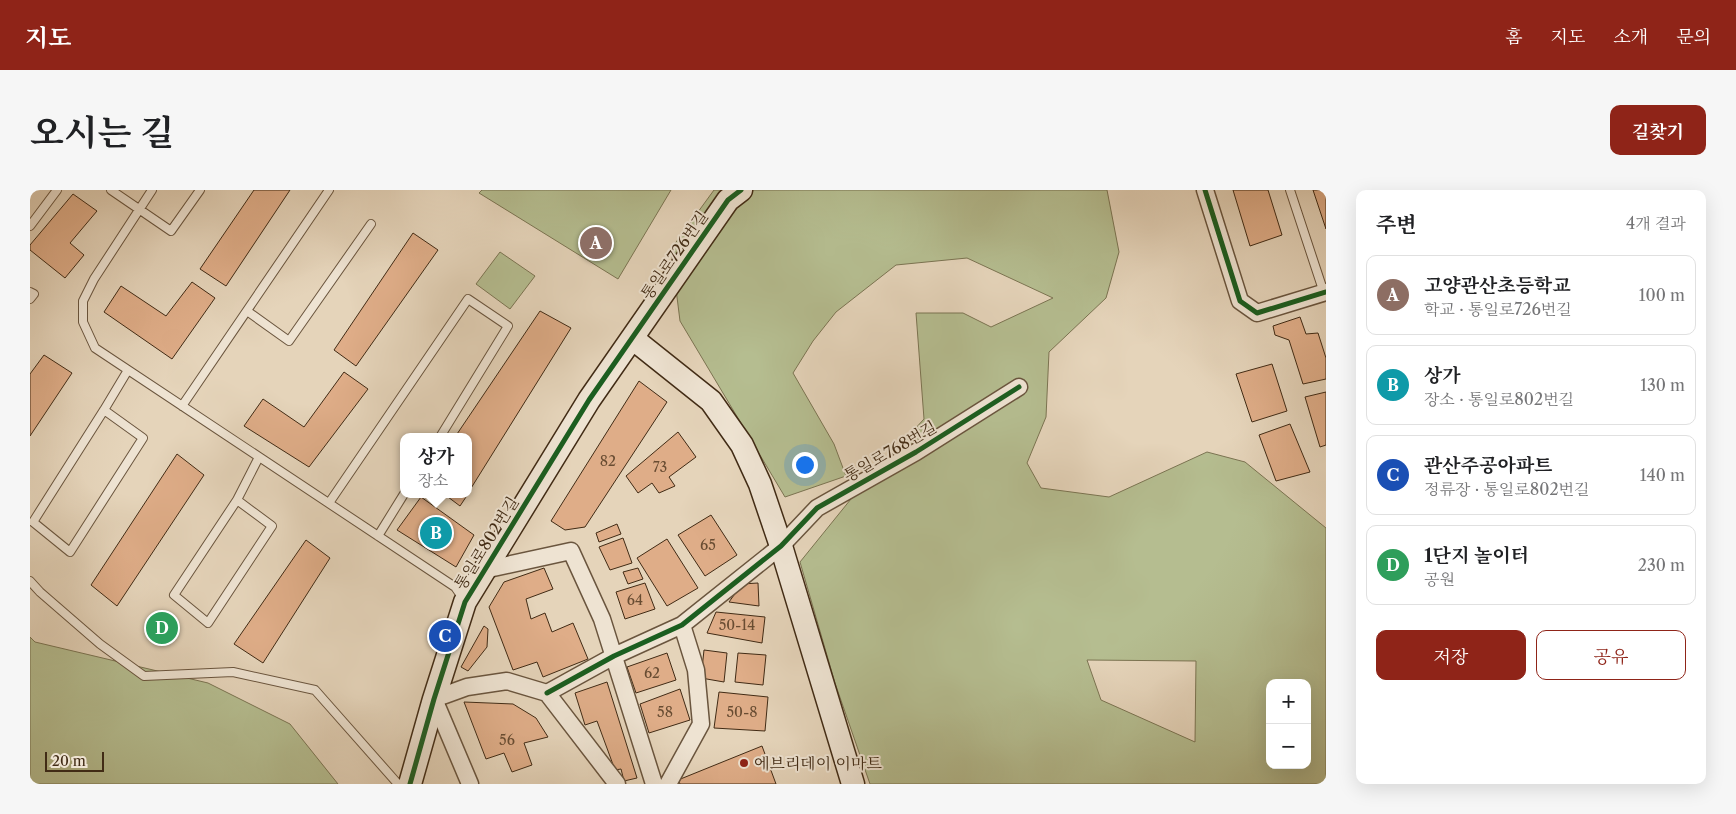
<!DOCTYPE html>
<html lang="ko">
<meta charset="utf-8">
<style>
:root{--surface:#fff;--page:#f6f6f6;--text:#202124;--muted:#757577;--line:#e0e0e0;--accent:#8f2418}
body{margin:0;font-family:"Libre Caslon Text","Noto Serif KR",serif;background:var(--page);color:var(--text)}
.controls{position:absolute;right:15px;bottom:15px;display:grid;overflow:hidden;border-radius:10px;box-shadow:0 5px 20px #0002}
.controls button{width:45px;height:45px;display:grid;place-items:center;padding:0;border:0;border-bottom:1px solid var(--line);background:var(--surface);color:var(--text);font:25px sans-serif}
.scale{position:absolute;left:15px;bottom:12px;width:59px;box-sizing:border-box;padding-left:5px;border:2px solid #412b15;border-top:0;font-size:14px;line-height:18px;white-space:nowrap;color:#412b15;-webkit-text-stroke:4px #eee3d2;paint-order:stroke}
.you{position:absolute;left:774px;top:274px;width:18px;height:18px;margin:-12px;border:4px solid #fff;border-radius:50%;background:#1a73e8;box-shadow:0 0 0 8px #1a73e833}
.badge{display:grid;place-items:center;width:32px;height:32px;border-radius:50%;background:var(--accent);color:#fff;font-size:16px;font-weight:700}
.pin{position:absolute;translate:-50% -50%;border:2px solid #fff;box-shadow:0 1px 5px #0006}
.popup{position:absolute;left:370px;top:243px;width:72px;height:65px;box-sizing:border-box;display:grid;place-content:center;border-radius:10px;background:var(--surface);filter:drop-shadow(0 1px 4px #0005);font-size:16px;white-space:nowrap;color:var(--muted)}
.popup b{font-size:19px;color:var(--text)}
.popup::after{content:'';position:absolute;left:50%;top:100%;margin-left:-10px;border:10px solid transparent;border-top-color:var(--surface)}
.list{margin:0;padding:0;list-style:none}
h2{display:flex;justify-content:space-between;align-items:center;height:65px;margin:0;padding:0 20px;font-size:21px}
h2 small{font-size:16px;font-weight:400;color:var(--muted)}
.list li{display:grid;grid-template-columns:32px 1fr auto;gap:15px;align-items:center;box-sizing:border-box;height:80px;margin:0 10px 10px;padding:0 10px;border:1px solid var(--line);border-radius:10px}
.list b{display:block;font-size:19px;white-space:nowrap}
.list p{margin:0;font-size:16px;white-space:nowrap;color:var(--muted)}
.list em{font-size:16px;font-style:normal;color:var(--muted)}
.actions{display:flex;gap:10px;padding:15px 20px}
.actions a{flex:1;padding:11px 0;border:1px solid var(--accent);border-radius:10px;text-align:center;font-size:18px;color:var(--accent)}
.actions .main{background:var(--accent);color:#fff}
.map{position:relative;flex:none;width:1296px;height:594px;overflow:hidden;border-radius:10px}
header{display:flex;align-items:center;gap:30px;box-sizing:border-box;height:70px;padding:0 25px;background:var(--accent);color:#fff}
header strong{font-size:24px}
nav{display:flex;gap:28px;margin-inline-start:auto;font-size:18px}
.intro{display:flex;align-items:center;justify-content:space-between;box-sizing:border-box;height:120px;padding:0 30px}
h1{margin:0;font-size:35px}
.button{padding:12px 22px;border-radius:10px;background:var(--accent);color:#fff;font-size:18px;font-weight:700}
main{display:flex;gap:30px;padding:0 30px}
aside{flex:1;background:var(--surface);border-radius:10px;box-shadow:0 5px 20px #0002}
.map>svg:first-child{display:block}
.green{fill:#b5bd90;stroke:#7b7452;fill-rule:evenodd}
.building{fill:#dfad88;stroke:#412b15}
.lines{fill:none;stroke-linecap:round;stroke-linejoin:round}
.lane-casing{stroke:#6a553e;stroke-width:10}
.street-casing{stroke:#6a553e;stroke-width:19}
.secondary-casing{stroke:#412b15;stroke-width:25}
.lane{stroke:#eee3d2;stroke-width:8}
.street{stroke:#eee3d2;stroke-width:16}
.secondary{stroke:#eee3d2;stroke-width:22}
.cycleway-casing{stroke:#eee3d2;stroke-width:8}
.cycleway{stroke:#1b5e20;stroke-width:5}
.poi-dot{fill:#8f2418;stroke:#eee3d2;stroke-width:2}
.labels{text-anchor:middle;stroke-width:4;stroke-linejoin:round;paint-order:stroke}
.number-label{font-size:14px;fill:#684c32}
.street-label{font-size:16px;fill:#412b15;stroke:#eee3d2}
.poi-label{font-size:16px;fill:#412b15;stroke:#eee3d2;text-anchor:start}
</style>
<header>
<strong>지도</strong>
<nav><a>홈</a><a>지도</a><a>소개</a><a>문의</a></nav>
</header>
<div class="intro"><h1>오시는 길</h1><a class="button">길찾기</a></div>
<main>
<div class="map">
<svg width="1296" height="594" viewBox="0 0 1296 594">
<rect width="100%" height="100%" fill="#e5d4ba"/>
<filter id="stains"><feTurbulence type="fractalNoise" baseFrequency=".004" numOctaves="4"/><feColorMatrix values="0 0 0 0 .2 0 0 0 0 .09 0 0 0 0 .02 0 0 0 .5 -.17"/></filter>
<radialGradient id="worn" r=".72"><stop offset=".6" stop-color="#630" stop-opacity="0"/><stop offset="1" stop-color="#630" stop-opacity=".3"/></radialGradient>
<path class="green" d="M 452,0 L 641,0 L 588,89 L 449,3 Z
M 684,0 L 1077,0 L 1089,62 L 1076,108 L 1019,162 L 1016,227 L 997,273 L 1011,298 L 1079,307 L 1177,262 L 1215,272 L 1296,338 L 1296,594 L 840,594 L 805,493 L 770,372 L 825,304 L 894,229 L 886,123 L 933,123 L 961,137 L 1023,108 L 937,68 L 866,75 L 806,122 L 783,151 L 763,183 L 804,254 L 816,286 L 755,307 L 650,131 L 641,59 ZM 1057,470 L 1166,471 L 1165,552 L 1071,510 ZM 1240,493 L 1277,493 L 1277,575 L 1240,575 Z
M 470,62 L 505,86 L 480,119 L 446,94 Z
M 0,447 L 5,452 L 178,493 L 260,534 L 308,594 L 0,594 Z"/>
<path class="building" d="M 224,0 L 260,0 L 196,96 L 170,79 Z
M 1203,0 L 1238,0 L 1252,45 L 1220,56 Z
M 1283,0 L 1296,0 L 1296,39 Z
M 43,4 L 67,21 L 40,53 L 54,65 L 35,88 L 0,60 L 0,55 Z
M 383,43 L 408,60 L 326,176 L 304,160 Z
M 162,92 L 185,108 L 142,169 L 74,122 L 91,96 L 136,126 Z
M 510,121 L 541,138 L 438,303 L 438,247 L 425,247 Z
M 1270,127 L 1276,144 L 1288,143 L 1296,168 L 1296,189 L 1273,194 L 1259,150 L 1245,145 L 1243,136 Z
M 14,165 L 42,183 L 0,246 L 0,184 Z
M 1242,174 L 1257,221 L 1222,232 L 1206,184 Z
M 314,182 L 338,199 L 279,277 L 214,236 L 233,209 L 274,237 Z
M 609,191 L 637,212 L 555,337 L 535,340 L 521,331 Z
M 1296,202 L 1296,255 L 1290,257 L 1275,207 Z
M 1260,234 L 1280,282 L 1246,291 L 1229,245 Z
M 648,242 L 666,267 L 639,287 L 645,296 L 629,303 L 622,293 L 608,303 L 596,286 Z
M 147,264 L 174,285 L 87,416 L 61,395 Z
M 414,304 L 438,304 L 430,316 Z
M 391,307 L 444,345 L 426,377 L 367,340 Z
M 681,325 L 707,365 L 675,386 L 648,345 Z
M 587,334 L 591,344 L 569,352 L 566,343 Z
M 593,348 L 602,373 L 580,380 L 569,357 Z
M 637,349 L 668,398 L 637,416 L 607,368 Z
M 276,350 L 300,368 L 233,473 L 204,454 Z
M 514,378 L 523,399 L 496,409 L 501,429 L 515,423 L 522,442 L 543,433 L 558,469 L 513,487 L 507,472 L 483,480 L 459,417 L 474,392 Z
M 608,378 L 613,389 L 598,394 L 593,382 Z
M 615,393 L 625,419 L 595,429 L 586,402 Z
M 728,393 L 729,416 L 699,412 L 712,394 Z
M 686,422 L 735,427 L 732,453 L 677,443 Z
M 454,436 L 458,439 L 457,457 L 438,481 L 431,477 Z
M 674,460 L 697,463 L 694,492 L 671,488 Z
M 637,463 L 646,490 L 606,503 L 597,477 Z
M 708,463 L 736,465 L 733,495 L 705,492 Z
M 577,492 L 607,588 L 594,591 L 591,579 L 585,580 L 567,531 L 555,535 L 545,503 Z
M 650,499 L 660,530 L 619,543 L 610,514 Z
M 689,502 L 738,507 L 735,541 L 684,538 Z
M 434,512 L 483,514 L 506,528 L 518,547 L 494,553 L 502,575 L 482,582 L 474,563 L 456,569 Z
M 732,556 L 746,594 L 650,594 L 648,590 Z"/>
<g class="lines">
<defs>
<path id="lane" d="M 81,0 L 141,41 L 170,0
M 122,0 L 64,89 L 53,111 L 53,132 L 65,158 L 425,397 L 434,410
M 1260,0 L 1294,103
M 0,36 L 27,0
M 0,102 L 4,104 L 0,109
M 217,121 L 259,151 L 341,34
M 152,216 L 299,0
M 74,220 L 113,248 L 40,362 L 3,332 L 74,220 L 98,180
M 207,310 L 242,336 L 178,433 L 144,405 L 207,310 L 229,267
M 299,313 L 438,109 L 478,136 L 410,247
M 348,346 L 374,304
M 0,391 L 10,402 L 70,454 L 114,486 L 203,482 L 285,500 L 368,594"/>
<path id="street" d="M 1175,0 L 1210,111 L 1227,123 L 1296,102
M 454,380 L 541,361 L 572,429 L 624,594
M 517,503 L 584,466 L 652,435 L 751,356 L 787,318 L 886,262 L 989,197
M 440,594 L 404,509 L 437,497 L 477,491 L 517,503 L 587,594
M 638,594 L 671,534 L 666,480 L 652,435"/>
<path id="secondary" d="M 602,148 L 681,211 L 712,255 L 730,294 L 751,356 L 823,594
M 380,594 L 404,509 L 435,412 L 559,210 L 698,10 L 711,0"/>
</defs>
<use href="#lane" class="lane-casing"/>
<use href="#street" class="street-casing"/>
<use href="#secondary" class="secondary-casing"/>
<use href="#lane" class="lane"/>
<use href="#street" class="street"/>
<use href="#secondary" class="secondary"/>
<defs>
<path id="cycleway" d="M 1175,0 L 1210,111 L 1227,123 L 1296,102
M 517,503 L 584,466 L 652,435 L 751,356 L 787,318 L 886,262 L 989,197
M 380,594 L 404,509 L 435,412 L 559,210 L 698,10 L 711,0"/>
</defs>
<use href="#cycleway" class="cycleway-casing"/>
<use href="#cycleway" class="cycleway"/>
</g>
<circle class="poi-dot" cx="714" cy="573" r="5"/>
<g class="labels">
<g class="number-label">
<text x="578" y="276">82</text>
<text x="630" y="282">73</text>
<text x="678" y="360">65</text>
<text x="605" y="415">64</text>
<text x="707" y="440">50-14</text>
<text x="622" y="488">62</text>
<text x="635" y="527">58</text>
<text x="712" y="527">50-8</text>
<text x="477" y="555">56</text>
</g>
<g class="street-label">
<text transform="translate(644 65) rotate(-55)" y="6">통일로726번길</text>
<text transform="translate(860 261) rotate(-30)" y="6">통일로768번길</text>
<text transform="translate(456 353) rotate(-58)" y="6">통일로802번길</text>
</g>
<g class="poi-label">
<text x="724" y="579">에브리데이 이마트</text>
</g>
</g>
<rect width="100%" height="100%" filter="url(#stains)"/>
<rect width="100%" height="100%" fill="url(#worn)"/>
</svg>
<div class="controls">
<button>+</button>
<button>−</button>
</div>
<div class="scale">20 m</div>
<div class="you"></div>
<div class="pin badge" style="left:566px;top:53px;background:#8d6e63">A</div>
<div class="pin badge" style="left:406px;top:343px;background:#0f9aa8">B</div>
<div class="popup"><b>상가</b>장소</div>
<div class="pin badge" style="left:415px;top:446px;background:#1a4fb4">C</div>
<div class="pin badge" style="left:132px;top:438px;background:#2e9e5b">D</div>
</div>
<aside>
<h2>주변<small>4개 결과</small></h2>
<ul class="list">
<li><span class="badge" style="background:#8d6e63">A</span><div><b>고양관산초등학교</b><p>학교 · 통일로726번길</p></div><em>100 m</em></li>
<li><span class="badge" style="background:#0f9aa8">B</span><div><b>상가</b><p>장소 · 통일로802번길</p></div><em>130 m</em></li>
<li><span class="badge" style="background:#1a4fb4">C</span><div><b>관산주공아파트</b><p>정류장 · 통일로802번길</p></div><em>140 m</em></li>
<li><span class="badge" style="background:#2e9e5b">D</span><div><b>1단지 놀이터</b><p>공원</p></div><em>230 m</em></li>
</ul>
<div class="actions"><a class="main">저장</a><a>공유</a></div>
</aside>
</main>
